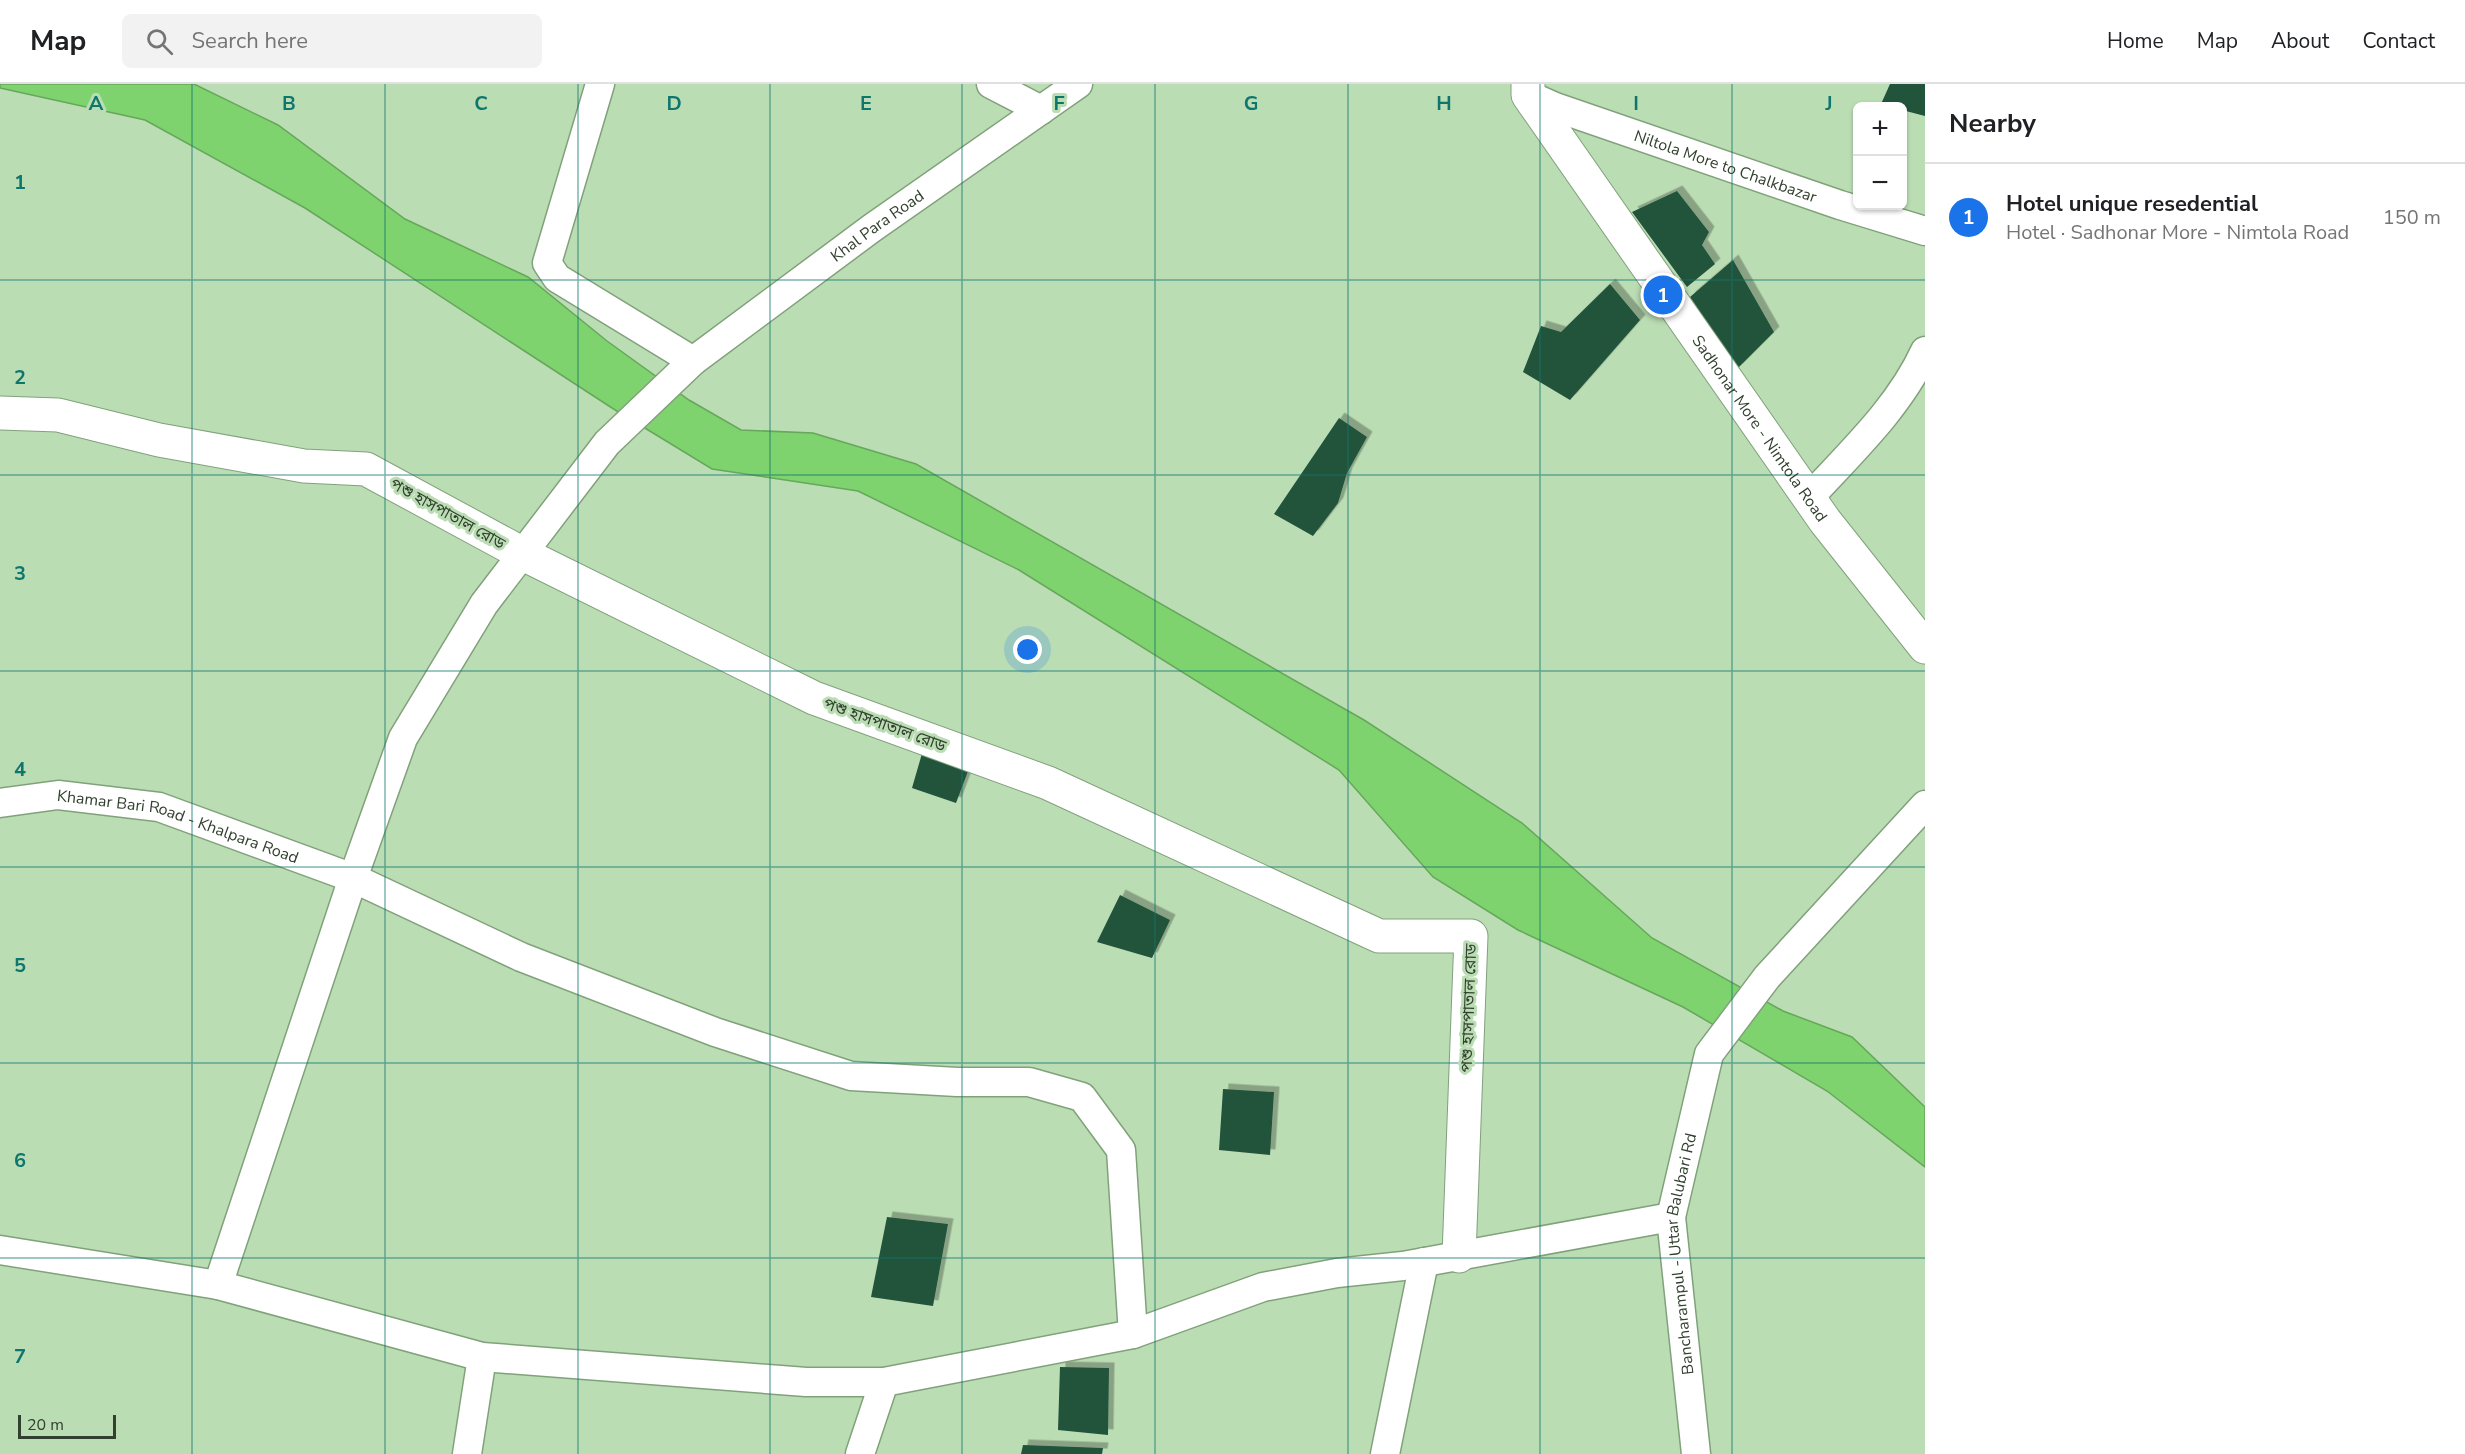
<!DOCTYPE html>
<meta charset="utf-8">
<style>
:root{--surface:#fff;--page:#f2f2f2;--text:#202124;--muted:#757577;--line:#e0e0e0;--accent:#1a73e8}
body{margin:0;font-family:"Nunito Sans","Noto Sans Bengali",sans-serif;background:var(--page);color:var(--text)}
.controls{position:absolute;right:18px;top:18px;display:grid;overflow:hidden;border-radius:9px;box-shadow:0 2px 4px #0004}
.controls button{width:54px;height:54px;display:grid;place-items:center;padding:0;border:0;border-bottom:2px solid var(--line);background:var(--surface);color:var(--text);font:30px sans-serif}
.scale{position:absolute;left:18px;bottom:15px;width:98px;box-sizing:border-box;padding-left:6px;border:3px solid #32402f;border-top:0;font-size:16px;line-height:21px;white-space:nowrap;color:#32402f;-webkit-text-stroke:4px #bbddb4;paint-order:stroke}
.you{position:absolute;left:1028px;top:566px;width:21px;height:21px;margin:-15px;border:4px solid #fff;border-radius:50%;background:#1a73e8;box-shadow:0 0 0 9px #1a73e833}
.badge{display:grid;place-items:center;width:39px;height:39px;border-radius:50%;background:var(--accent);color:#fff;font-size:20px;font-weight:700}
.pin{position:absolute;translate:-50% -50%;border:3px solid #fff;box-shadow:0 2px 6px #0006}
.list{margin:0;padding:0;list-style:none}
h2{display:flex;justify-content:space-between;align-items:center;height:78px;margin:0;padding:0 24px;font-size:26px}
h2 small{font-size:20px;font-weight:400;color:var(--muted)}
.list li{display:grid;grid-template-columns:39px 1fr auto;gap:18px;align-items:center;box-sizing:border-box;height:108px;padding:0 24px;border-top:2px solid var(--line)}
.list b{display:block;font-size:22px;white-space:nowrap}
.list p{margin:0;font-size:20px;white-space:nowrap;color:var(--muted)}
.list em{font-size:20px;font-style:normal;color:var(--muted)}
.icon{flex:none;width:33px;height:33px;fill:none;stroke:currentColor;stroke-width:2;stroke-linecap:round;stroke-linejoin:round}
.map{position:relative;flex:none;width:1925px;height:1370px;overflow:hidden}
header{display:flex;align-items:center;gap:36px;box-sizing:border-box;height:84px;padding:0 30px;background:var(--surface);border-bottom:2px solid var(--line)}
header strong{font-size:28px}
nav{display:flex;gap:33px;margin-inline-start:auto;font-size:21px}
.search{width:420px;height:54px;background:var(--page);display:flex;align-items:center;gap:15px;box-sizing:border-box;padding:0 21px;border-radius:9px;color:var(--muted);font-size:22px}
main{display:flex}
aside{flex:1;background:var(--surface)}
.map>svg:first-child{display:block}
.water{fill:#7ed36e;stroke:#67a75b;stroke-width:1.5}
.building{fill:#22523b;filter:url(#shadow)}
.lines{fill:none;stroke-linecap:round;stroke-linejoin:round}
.minor-casing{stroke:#81a17b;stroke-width:31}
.tertiary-casing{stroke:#81a17b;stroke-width:35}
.minor{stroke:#fff;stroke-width:28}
.tertiary{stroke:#fff;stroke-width:33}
.grid{fill:none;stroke:#0f766e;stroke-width:1.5;stroke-opacity:0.55}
.labels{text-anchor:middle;stroke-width:6;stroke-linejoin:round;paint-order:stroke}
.street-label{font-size:16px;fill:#32402f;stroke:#bbddb4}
.grid-label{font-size:20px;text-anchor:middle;font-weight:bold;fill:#0f766e;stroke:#bbddb4;stroke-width:6;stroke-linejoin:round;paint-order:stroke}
</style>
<header>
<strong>Map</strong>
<div class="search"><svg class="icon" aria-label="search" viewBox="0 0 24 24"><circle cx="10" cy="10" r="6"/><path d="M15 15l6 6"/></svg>Search here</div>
<nav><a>Home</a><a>Map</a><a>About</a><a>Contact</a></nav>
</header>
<main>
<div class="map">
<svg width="1925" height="1370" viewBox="0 0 1925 1370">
<defs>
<filter id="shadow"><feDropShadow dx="5.5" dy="-5.5" stdDeviation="0" flood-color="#0004"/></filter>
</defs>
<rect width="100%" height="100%" fill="#bbddb4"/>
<path class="water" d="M 0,0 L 194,0 L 278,41 L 405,135 L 528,193 L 607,257 L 689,316 L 741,346 L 813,349 L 916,380 L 1364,636 L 1522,739 L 1652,854 L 1783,927 L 1852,953 L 1925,1023 L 1925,1083 L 1827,1007 L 1683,923 L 1518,846 L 1433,793 L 1339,686 L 1019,486 L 858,407 L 712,385 L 612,324 L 305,124 L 145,36 L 0,4 Z"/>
<path class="building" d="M 1890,0 L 1925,0 L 1925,32 L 1902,26 L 1902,22 L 1881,20 Z
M 1677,107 L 1709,148 L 1702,161 L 1715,180 L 1687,203 L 1632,128 Z
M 1733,176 L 1774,248 L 1737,285 L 1690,213 Z
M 1610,200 L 1640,236 L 1570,316 L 1523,288 L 1541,242 L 1561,248 Z
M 1339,334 L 1367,353 L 1347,389 L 1338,419 L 1313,452 L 1274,430 Z
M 923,666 L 970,682 L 956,719 L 912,704 Z
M 1120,811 L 1170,836 L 1152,874 L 1097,858 Z
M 1223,1005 L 1274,1008 L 1270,1071 L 1219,1066 Z
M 887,1133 L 948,1140 L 933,1222 L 871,1213 Z
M 1060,1283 L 1109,1284 L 1108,1351 L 1058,1346 Z
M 1023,1361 L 1103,1364 L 1102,1370 L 1021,1370 Z"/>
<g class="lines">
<defs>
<g id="minor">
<path d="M 600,0 L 547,179 L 557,194 L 693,277"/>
<path d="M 991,0 L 1041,26"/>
<path id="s1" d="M 1528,11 L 1555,23 L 1840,121 L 1925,147"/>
<path d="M 1808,415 C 1850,369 1899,324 1925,267"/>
<path id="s2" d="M 0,719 L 58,711 L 159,723 L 353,794 L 521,873 L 715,948 L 851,992 L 957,998 L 1029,998 L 1082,1013 L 1121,1066 L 1133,1250"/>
<path d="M 0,1166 L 218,1201 L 482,1273 L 806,1298 L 884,1298 L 1133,1250 L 1263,1203 L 1337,1189 L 1403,1182 L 1671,1133"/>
<path id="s3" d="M 218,1201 L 353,794 L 403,654 L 484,520 L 607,359 L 693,277 L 872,144 L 1078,0"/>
<path d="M 467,1370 L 482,1273"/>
<path d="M 860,1370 L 884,1298"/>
<path d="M 1385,1370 L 1424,1178"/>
<path id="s4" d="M 1696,1370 L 1671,1133 L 1709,970 L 1767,893 L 1925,721"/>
</g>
<g id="tertiary">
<path id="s5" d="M 1528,0 L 1528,11 L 1825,437 L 1925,563"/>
<path d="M 0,329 L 58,331 L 159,356 L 304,382 L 366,385 L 523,470 L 814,614 L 1048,699 L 1379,852 L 1471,852 L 1459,1172"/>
</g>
</defs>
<use href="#minor" class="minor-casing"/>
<use href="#tertiary" class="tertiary-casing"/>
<use href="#minor" class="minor"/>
<use href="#tertiary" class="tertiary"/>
</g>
<path class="grid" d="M 192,0 L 192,1370M 385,0 L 385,1370M 578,0 L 578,1370M 770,0 L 770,1370M 962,0 L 962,1370M 1155,0 L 1155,1370M 1348,0 L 1348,1370M 1540,0 L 1540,1370M 1732,0 L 1732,1370M 0,196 L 1925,196M 0,391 L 1925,391M 0,587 L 1925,587M 0,783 L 1925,783M 0,979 L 1925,979M 0,1174 L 1925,1174"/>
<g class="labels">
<g class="street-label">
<text dy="6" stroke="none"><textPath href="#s1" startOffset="210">Niltola More to Chalkbazar</textPath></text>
<text dy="6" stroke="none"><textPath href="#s3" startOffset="1284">Khal Para Road</textPath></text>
<text dy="6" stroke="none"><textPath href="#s5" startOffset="417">Sadhonar More - Nimtola Road</textPath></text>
<text transform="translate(448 429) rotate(29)" y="6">পশু হাসপাতাল রোড</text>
<text transform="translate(885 640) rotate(20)" y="6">পশু হাসপাতাল রোড</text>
<text dy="6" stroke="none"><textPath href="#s2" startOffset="183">Khamar Bari Road - Khalpara Road</textPath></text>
<text transform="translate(1468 924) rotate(-88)" y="6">পশু হাসপাতাল রোড</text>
<text dy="6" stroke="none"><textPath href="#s4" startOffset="202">Bancharampul - Uttar Balubari Rd</textPath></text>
</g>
</g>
<g class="grid-label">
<text x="96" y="26">A</text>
<text x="289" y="26">B</text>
<text x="481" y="26">C</text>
<text x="674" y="26">D</text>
<text x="866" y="26">E</text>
<text x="1059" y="26">F</text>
<text x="1251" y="26">G</text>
<text x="1444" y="26">H</text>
<text x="1636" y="26">I</text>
<text x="1829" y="26">J</text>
<text x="20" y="105">1</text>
<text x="20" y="300">2</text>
<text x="20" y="496">3</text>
<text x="20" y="692">4</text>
<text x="20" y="888">5</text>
<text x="20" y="1083">6</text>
<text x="20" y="1279">7</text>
</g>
</svg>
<div class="controls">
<button>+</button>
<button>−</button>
</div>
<div class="scale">20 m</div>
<div class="you"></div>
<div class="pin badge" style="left:1663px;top:211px">1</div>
</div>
<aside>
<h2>Nearby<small></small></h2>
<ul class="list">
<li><span class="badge">1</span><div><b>Hotel unique resedential</b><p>Hotel · Sadhonar More - Nimtola Road</p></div><em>150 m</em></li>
</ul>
</aside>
</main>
